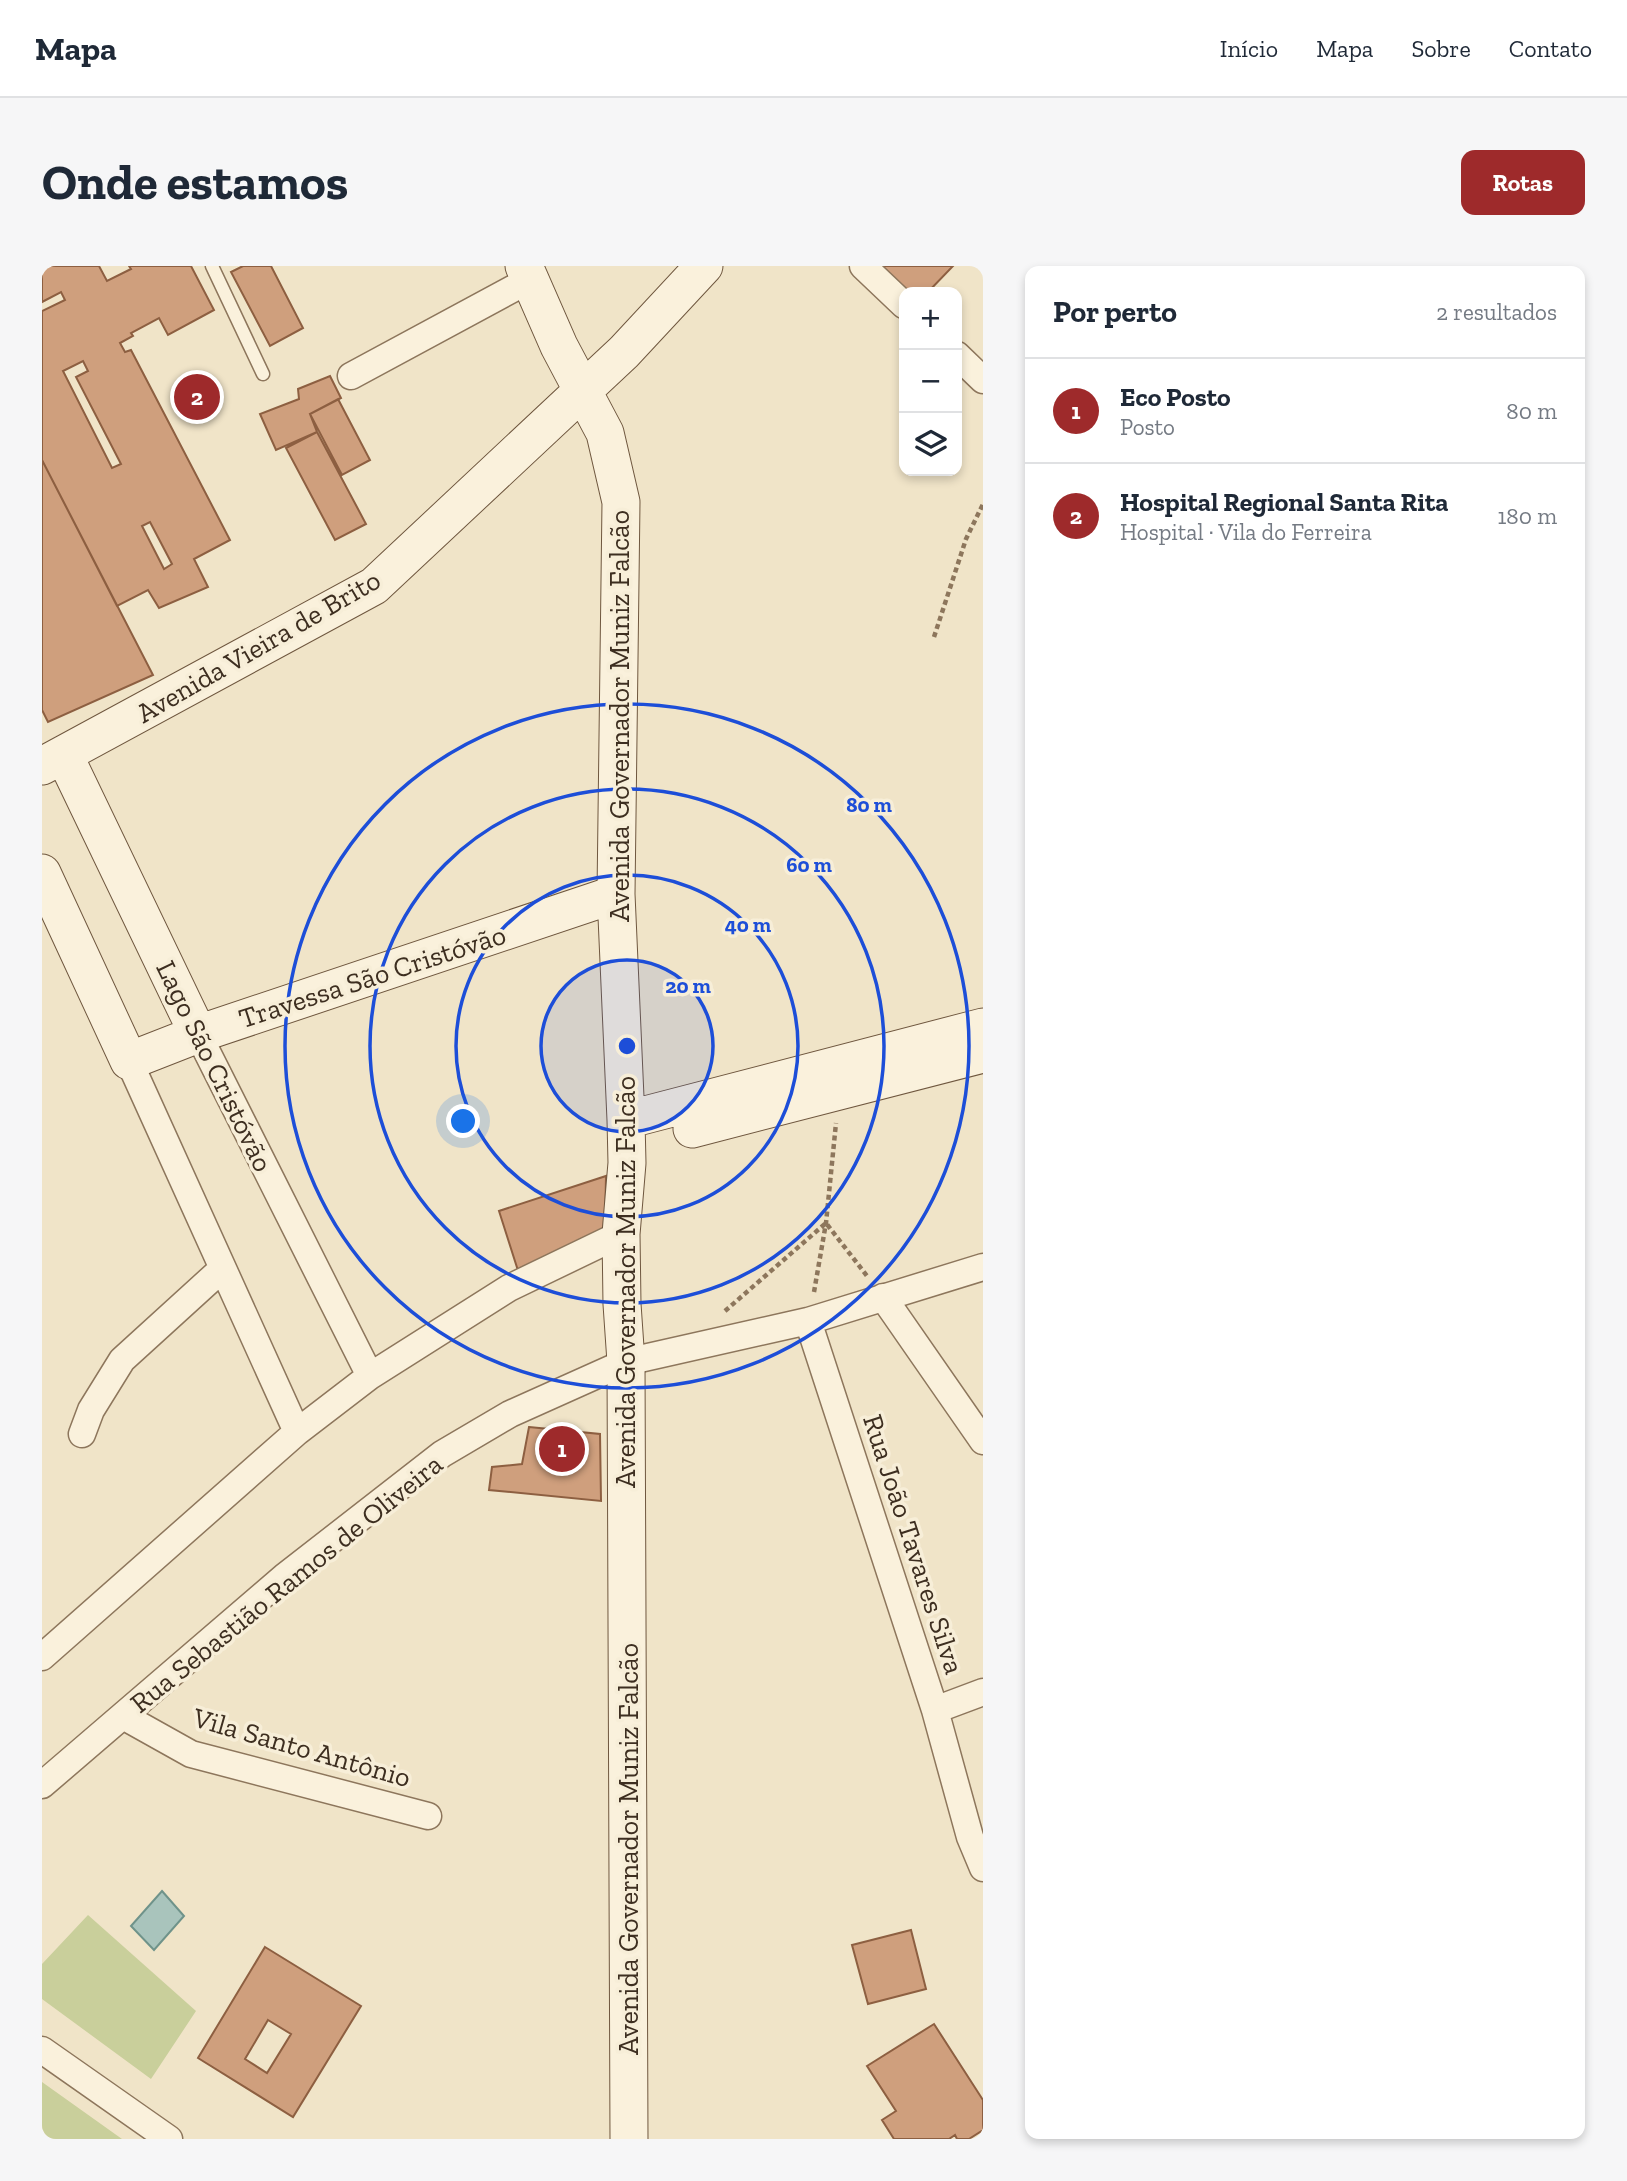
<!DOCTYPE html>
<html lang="pt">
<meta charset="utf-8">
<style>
:root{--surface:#fff;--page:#f6f6f7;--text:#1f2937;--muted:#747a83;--line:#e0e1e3;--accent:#9e2a2b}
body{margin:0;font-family:"Zilla Slab",serif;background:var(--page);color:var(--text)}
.controls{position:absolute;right:21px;top:21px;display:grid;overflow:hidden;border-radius:14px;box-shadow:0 4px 10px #0003}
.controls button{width:63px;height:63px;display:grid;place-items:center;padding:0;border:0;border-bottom:2px solid var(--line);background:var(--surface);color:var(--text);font:35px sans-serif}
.you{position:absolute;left:422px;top:856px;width:24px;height:24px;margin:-18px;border:5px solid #fff;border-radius:50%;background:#1a73e8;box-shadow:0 0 0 10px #1a73e833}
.badge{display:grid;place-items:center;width:46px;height:46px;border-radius:50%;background:var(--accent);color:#fff;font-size:23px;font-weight:700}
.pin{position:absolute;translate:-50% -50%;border:4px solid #fff;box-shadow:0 2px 7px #0006}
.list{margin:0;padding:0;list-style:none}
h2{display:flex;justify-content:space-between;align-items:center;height:91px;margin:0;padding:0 28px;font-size:30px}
h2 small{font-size:23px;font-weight:400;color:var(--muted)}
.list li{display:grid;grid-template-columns:46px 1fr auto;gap:21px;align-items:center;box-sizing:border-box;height:105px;padding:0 28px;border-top:2px solid var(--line)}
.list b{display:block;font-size:26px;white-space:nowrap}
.list p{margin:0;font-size:23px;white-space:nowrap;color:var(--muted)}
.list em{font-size:23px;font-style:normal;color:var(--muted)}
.icon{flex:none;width:38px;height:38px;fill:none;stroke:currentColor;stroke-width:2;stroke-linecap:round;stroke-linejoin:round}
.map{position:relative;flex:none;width:941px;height:1873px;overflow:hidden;border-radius:14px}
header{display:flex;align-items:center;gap:42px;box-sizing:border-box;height:98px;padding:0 35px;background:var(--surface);border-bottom:2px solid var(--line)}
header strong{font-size:33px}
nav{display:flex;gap:38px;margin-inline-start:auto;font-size:24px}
.intro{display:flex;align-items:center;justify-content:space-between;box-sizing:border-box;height:168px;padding:0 42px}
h1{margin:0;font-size:49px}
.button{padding:18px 32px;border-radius:14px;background:var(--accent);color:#fff;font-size:24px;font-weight:700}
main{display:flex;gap:42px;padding:0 42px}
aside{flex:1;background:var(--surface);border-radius:14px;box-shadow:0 4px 10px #0003}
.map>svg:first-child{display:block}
.green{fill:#c9cf9b}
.water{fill:#a9c4bc;stroke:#6f938a;stroke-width:2}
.building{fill:#cf9f7d;stroke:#8d5f41;stroke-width:2;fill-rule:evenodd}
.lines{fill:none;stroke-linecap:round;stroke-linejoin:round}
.lane-casing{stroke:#8d765c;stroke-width:15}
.street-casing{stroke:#8d765c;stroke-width:29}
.secondary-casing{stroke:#6f573f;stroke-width:39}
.path{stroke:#8d765c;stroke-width:4.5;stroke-dasharray:5 3.5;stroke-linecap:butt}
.lane{stroke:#faf1dc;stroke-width:12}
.street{stroke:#faf1dc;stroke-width:26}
.secondary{stroke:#faf1dc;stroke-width:37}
.ring{fill:none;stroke:#1d4ed8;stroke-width:3.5}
.labels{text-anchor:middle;stroke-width:7;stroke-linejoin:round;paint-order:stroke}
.street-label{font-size:28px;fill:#3d2e20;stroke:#f7eed8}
.centre{fill:#1d4ed8;stroke:#f7eed8;stroke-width:3.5}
.ring-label{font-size:21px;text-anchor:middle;font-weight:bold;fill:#1d4ed8;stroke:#f7eed8;stroke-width:7;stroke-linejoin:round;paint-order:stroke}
</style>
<header>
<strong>Mapa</strong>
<nav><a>Início</a><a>Mapa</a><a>Sobre</a><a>Contato</a></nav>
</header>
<div class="intro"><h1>Onde estamos</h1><a class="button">Rotas</a></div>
<main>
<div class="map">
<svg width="941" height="1873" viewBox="0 0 941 1873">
<rect width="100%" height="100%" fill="#f0e4c8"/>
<path class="green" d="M 46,1649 L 154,1745 L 109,1813 L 0,1733 L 0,1698 Z
M 0,1816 L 80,1873 L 0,1873 Z"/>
<path class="water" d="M 120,1625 L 142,1650 L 112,1684 L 89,1660 Z"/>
<path class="building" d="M 0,0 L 57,0 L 65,15 L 89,3 L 87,0 L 149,0 L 172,44 L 126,69 L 117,52 L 89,67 L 91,70 L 78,77 L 83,86 L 89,84 L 188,274 L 152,293 L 166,321 L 117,342 L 106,324 L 75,340 L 0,194 L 0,45 L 23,34 L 19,26 L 0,36 ZM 41,95 L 46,105 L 34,111 L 79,198 L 70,202 L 21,105 ZM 108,256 L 130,298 L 122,303 L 100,260 Z
M 201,0 L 229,0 L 261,62 L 228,80 L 189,6 Z
M 832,0 L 911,0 L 886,26 L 862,26 Z
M 288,110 L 299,132 L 268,148 L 275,166 L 234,184 L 218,148 L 257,133 L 256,123 Z
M 296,133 L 328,194 L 300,209 L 268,148 Z
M 275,166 L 324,258 L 293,274 L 244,182 Z
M 0,194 L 111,409 L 6,456 L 0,444 Z
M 564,910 L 563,966 L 479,1014 L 457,945 Z
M 487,1161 L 558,1168 L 559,1235 L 447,1224 L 450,1201 L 480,1198 Z
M 869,1664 L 884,1723 L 826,1738 L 810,1679 Z
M 223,1681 L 319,1740 L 251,1851 L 156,1792 ZM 226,1754 L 249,1768 L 225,1807 L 203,1793 Z
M 892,1758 L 941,1834 L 941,1864 L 927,1873 L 915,1873 L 913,1869 L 907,1873 L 852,1873 L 840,1854 L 854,1845 L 825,1800 Z"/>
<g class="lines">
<defs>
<path id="lane" d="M 170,0 L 221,108"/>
<path id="street" d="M 821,0 L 862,39
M 915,89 L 941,114
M 309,110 L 487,14
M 156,768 L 328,1110
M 87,795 L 255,1166
M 841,1031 L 941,1175
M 766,1055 L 893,1444 L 928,1571 L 941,1602
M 40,1168 L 49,1144 L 80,1094 L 180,1003
M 0,1391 L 255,1166 L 328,1110 L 467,1022 L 579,968
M 893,1444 L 941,1426
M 81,1450 L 149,1488 L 386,1550
M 0,1519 L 242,1311 L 400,1188 L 468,1148 L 584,1096 L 766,1055 L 941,1001
M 0,1784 L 127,1873"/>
<path id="secondary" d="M 482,0 L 517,80 L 563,167 L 579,236 L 574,628 L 584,854 L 585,897 L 579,968 L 580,1038 L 584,1096 L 587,1873
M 22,489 L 156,768
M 0,500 L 332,320 L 582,86 L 662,0
M 0,607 L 87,795 L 156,768 L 574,628
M 584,854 L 941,761
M 650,863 L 941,788"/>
</defs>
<use href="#lane" class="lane-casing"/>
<use href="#street" class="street-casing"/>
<use href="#secondary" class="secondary-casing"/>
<path class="path" d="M 892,371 L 924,273 L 941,238
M 772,1026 L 784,957 L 794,857
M 683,1045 L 784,957 L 825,1010"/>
<use href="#lane" class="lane"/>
<use href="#street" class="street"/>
<use href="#secondary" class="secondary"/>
</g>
<circle cx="585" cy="780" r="86" fill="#1d4ed8" fill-opacity=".12"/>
<g class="ring">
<circle cx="585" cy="780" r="86"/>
<circle cx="585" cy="780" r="171"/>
<circle cx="585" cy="780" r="257"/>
<circle cx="585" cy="780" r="342"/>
</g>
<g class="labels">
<g class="street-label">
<text transform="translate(216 380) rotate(-30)" y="10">Avenida Vieira de Brito</text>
<text transform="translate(577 450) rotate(-90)" y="10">Avenida Governador Muniz Falcão</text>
<text transform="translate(330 710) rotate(-18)" y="10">Travessa São Cristóvão</text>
<text transform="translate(173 800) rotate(64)" y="10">Lago São Cristóvão</text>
<text transform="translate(583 1016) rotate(-90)" y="10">Avenida Governador Muniz Falcão</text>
<text transform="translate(872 1278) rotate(72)" y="10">Rua João Tavares Silva</text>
<text transform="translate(244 1317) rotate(-39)" y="10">Rua Sebastião Ramos de Oliveira</text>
<text transform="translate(260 1481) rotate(16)" y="10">Vila Santo Antônio</text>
<text transform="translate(586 1583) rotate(-90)" y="10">Avenida Governador Muniz Falcão</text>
</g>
</g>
<circle cx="585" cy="780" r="10" class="centre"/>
<g class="ring-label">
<text x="827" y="546">80 m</text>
<text x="767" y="606">60 m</text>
<text x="706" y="666">40 m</text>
<text x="646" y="727">20 m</text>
</g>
</svg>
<div class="controls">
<button>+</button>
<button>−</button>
<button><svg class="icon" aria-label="layers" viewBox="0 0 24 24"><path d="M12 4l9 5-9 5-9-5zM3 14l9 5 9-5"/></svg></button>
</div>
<div class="you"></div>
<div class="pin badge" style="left:520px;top:1183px">1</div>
<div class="pin badge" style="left:155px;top:131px">2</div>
</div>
<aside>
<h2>Por perto<small>2 resultados</small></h2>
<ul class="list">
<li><span class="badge">1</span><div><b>Eco Posto</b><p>Posto</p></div><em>80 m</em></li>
<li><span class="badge">2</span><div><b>Hospital Regional Santa Rita</b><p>Hospital · Vila do Ferreira</p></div><em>180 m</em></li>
</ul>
</aside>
</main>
